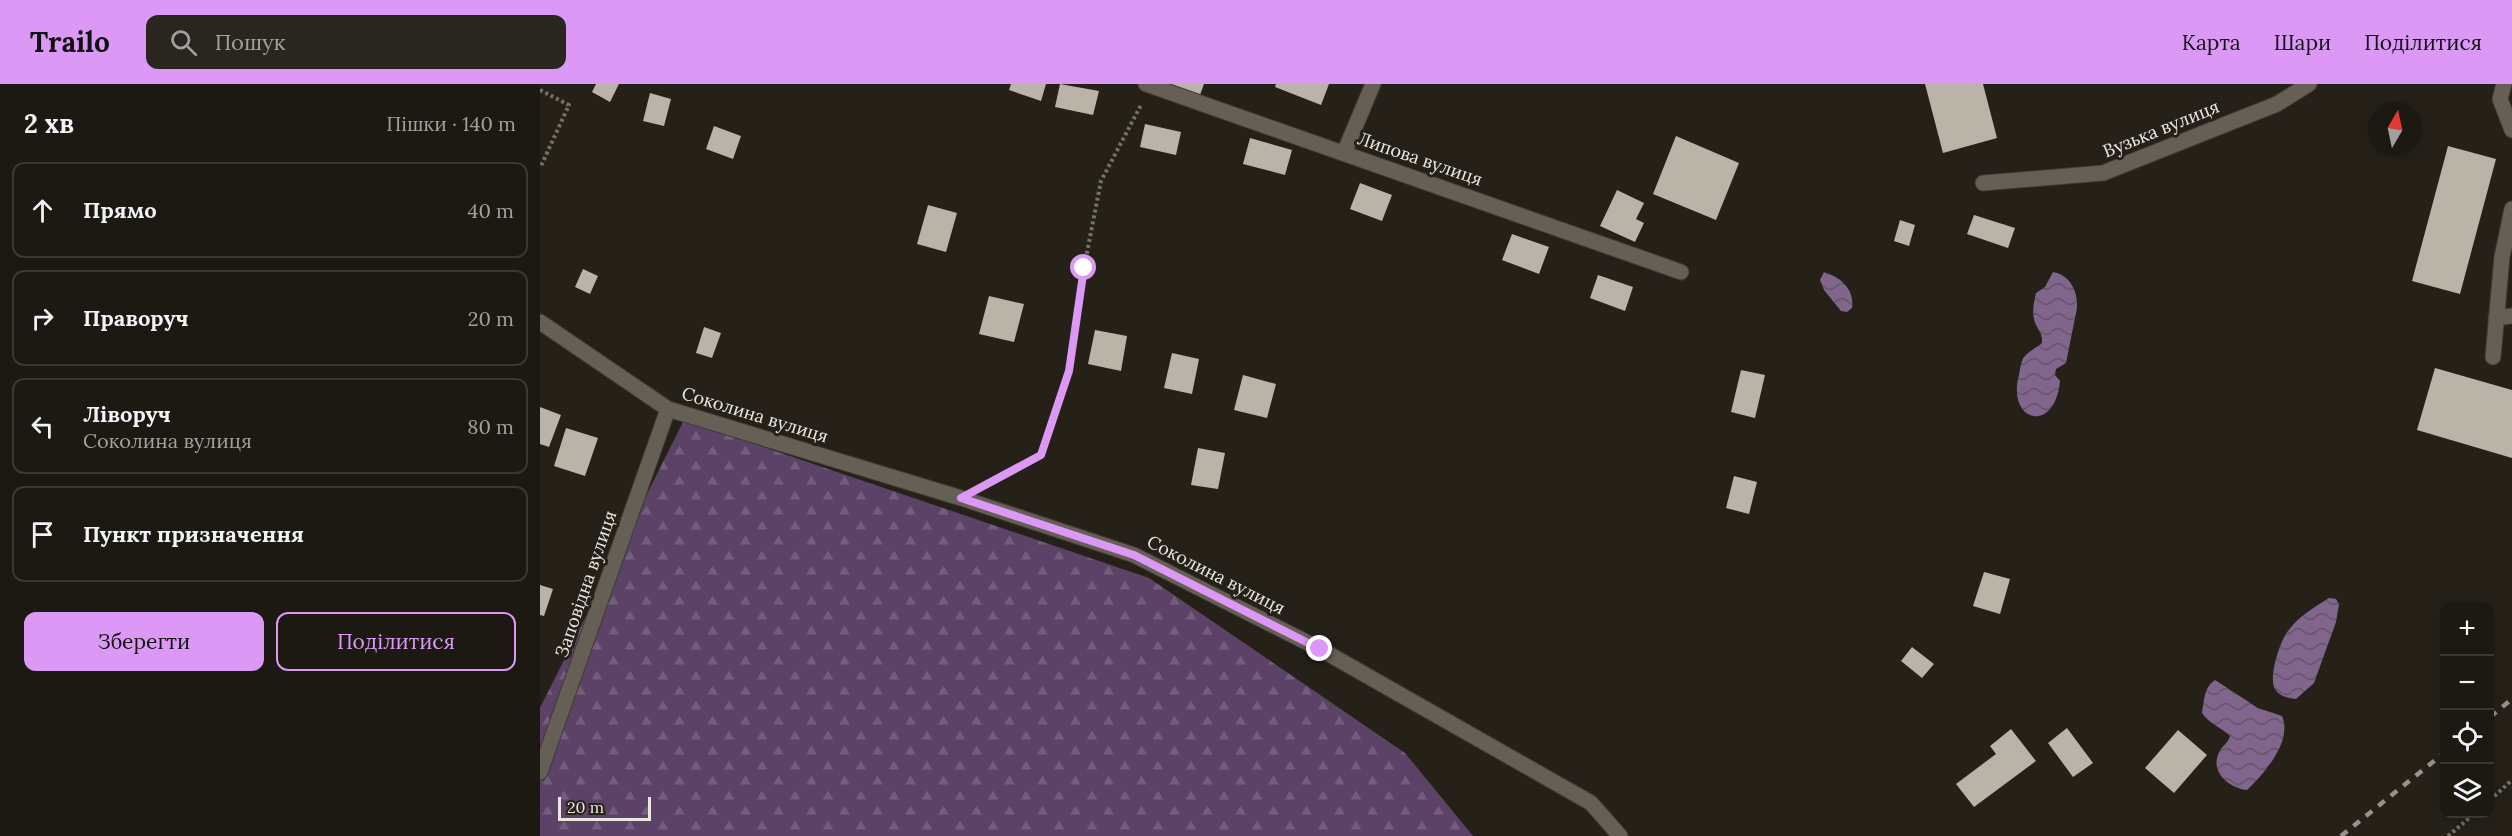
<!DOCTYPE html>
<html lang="uk">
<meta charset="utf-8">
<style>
:root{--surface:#1c1912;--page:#292620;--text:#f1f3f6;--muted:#a0a09f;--line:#3a3832;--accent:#db99f5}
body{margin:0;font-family:Lora,serif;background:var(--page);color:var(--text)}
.controls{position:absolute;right:18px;bottom:18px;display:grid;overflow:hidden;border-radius:12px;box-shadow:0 3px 15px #0003}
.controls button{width:54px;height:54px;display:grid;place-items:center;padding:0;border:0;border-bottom:2px solid var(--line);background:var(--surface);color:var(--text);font:30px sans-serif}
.compass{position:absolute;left:1828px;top:18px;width:54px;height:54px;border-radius:50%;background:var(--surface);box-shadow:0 3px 15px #0003;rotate:9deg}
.scale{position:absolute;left:18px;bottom:15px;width:93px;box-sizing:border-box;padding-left:6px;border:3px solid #ebe7e1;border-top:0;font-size:16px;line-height:21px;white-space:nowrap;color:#ebe7e1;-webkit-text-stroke:4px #262118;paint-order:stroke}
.stop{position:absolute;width:18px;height:18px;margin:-14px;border:4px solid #db99f5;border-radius:50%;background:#fff}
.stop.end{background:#db99f5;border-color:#fff;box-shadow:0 2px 6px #0008}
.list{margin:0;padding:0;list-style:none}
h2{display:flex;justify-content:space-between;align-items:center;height:78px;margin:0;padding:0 24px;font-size:26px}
h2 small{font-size:20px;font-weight:400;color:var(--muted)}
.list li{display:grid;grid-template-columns:39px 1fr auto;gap:18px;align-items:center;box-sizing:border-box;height:96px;margin:0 12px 12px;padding:0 12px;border:2px solid var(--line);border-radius:12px}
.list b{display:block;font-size:22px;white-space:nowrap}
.list p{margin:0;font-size:20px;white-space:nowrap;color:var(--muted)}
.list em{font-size:20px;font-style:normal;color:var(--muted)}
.actions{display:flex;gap:12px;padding:18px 24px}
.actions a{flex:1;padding:14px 0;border:2px solid var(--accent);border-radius:12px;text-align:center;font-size:21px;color:var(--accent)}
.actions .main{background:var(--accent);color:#111}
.icon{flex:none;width:33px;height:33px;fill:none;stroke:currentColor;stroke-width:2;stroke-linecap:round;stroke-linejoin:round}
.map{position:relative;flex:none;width:1972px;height:752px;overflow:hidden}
header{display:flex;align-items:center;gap:36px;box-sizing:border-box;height:84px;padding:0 30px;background:var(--accent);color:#111}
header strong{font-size:28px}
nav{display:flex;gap:33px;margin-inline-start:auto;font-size:21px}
.search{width:420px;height:54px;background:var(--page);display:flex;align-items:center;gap:15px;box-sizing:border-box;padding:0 21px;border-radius:12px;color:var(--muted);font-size:22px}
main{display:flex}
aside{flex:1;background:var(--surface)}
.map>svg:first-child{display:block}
.forest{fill:url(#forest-firs)}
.water{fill:url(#water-waves)}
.building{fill:#bab3a7}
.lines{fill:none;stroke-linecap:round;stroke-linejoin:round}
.minor-casing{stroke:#3f3b35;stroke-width:17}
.path{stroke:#757169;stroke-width:4;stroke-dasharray:3 3;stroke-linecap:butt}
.minor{stroke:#655f55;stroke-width:15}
.rail{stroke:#97938b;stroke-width:4.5;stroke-dasharray:8 8;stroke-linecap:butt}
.route{stroke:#db99f5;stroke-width:8}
.labels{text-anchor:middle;stroke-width:6;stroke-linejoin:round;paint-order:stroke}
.street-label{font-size:18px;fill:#ebe7e1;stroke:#262118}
</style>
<header>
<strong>Trailo</strong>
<div class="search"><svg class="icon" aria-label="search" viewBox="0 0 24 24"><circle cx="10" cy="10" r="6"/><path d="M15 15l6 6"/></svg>Пошук</div>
<nav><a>Карта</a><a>Шари</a><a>Поділитися</a></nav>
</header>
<main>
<aside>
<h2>2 хв<small>Пішки · 140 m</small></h2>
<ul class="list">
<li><svg class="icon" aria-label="ahead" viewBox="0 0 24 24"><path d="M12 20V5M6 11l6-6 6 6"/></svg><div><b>Прямо</b></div><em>40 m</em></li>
<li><svg class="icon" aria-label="right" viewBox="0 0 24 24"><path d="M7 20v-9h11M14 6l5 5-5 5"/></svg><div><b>Праворуч</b></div><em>20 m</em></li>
<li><svg class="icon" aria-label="left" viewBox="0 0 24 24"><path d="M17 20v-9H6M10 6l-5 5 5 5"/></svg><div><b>Ліворуч</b><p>Соколина вулиця</p></div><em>80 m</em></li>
<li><svg class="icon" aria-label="arrive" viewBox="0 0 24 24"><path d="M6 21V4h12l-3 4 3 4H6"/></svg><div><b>Пункт призначення</b></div></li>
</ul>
<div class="actions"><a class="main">Зберегти</a><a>Поділитися</a></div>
</aside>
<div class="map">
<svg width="1972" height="752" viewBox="0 0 1972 752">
<defs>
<pattern id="forest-firs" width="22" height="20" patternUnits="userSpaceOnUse" patternTransform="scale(1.5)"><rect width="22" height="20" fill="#5d4267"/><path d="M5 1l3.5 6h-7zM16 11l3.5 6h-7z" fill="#745d7c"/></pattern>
<pattern id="water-waves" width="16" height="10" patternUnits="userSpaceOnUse" patternTransform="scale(1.5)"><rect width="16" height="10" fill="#81658c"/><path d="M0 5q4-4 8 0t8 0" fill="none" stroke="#645568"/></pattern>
</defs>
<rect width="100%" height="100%" fill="#262118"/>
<path class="forest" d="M 144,336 L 609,494 L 865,669 L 933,752 L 0,752 L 0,624 Z"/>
<path class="water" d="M 1284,188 C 1300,193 1315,205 1312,224 L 1307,228 L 1301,227 L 1284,206 L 1280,196 Z
M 1513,188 C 1530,191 1538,207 1537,224 L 1526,279 L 1516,285 L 1515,291 L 1520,297 C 1515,351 1466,338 1479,291 C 1480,286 1481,277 1484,273 C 1488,268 1497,263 1502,259 C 1503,248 1496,245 1494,235 C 1492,227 1494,218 1496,209 L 1505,203 Z
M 1789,514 L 1796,515 L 1799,520 L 1796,538 L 1774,599 L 1756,615 C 1748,614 1739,612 1735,605 C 1728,594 1740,557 1748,547 C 1759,532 1773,524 1789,514 Z
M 1675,596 L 1718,624 L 1742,632 C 1753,657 1724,690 1707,706 C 1690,704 1671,689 1678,671 C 1680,663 1688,660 1690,652 C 1681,643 1668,639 1662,629 C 1664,617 1664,603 1675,596 Z"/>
<path class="building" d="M 56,0 L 79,0 L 70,18 L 52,8 Z
M 471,0 L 506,0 L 501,17 L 469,6 Z
M 520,0 L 559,7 L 553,31 L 515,23 Z
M 630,0 L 664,0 L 660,11 Z
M 736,0 L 789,0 L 781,21 L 735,3 Z
M 1385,0 L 1443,0 L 1457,54 L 1403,69 Z
M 110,9 L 131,15 L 124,42 L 103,37 Z
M 605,40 L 641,48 L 636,71 L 600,63 Z
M 174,42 L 201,52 L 193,75 L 166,65 Z
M 1136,52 L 1199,79 L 1176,136 L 1113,110 Z
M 710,54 L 752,66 L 745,91 L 703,80 Z
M 1908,62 L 1956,75 L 1920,210 L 1872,197 Z
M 820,99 L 852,111 L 842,137 L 810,125 Z
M 1077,106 L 1104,119 L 1096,135 L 1104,139 L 1095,158 L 1060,142 Z
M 388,121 L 417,129 L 406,168 L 377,160 Z
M 1434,131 L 1475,144 L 1468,164 L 1427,150 Z
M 1360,136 L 1375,141 L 1369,162 L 1354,157 Z
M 972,150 L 1009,163 L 999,190 L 962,176 Z
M 43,185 L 58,192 L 50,210 L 35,203 Z
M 1058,191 L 1093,203 L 1085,227 L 1050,214 Z
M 449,212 L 484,220 L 474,258 L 439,250 Z
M 164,243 L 181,249 L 172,274 L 156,269 Z
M 555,246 L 587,252 L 581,287 L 548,280 Z
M 632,269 L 659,275 L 652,310 L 624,304 Z
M 1895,284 L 1972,306 L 1972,374 L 1877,346 Z
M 1201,286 L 1225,291 L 1215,334 L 1191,328 Z
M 703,291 L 736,300 L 727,334 L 694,326 Z
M 0,323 L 21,331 L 9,363 L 0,360 Z
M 26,344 L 58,354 L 45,392 L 14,382 Z
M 658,364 L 685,369 L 678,405 L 651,401 Z
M 1194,392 L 1217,398 L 1209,430 L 1186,424 Z
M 1444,488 L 1470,495 L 1460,530 L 1433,522 Z
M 0,501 L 13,505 L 4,532 L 0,531 Z
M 1372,563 L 1394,580 L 1382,594 L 1361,577 Z
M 1527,644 L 1553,679 L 1533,693 L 1508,659 Z
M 1471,645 L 1496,677 L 1434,723 L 1416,700 L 1456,670 L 1450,662 Z
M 1638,646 L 1667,671 L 1634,709 L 1605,684 Z"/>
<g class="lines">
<defs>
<path id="minor" d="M 606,0 L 1141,188
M 1964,0 L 1960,15 L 1972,46
M 804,69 L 833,0
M 1443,99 L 1563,89 L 1737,20 L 1769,0
M 1956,234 L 1972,232
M 0,238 L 128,325 L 421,414 L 594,471 L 780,565 L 1051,719 L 1080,752
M 1953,273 L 1962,173 L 1972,125
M 0,688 L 128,325"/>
</defs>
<use href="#minor" class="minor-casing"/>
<path class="path" d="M 0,6 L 29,21 L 0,84
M 451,398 L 501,371 L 529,287 L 544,184 L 561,97 L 601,21
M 1950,716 L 1972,696
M 1908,752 L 1934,730"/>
<use href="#minor" class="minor"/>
<path class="rail" d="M 1950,633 L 1972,615
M 1801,752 L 1904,669"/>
</g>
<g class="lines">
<path class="route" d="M 544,184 L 529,287 L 501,371 L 421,414 L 594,471 L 780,565"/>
</g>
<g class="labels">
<g class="street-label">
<text transform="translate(1621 45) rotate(-22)" y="6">Вузька вулиця</text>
<text transform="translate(880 75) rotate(19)" y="6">Липова вулиця</text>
<text transform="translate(215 331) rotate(17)" y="6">Соколина вулиця</text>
<text transform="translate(676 491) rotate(27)" y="6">Соколина вулиця</text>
<text transform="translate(46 500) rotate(-71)" y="6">Заповідна вулиця</text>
</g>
</g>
</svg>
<div class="controls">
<button>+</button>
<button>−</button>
<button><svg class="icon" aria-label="locate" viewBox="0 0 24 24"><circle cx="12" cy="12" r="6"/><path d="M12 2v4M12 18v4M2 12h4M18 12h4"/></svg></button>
<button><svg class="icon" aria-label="layers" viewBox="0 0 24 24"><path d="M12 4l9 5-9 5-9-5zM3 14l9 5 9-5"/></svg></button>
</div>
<svg class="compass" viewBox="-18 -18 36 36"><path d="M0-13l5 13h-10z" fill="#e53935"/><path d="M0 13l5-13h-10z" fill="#a0a09f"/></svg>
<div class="scale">20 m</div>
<div class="stop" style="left:544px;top:184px"></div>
<div class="stop end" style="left:780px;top:565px"></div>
</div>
</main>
